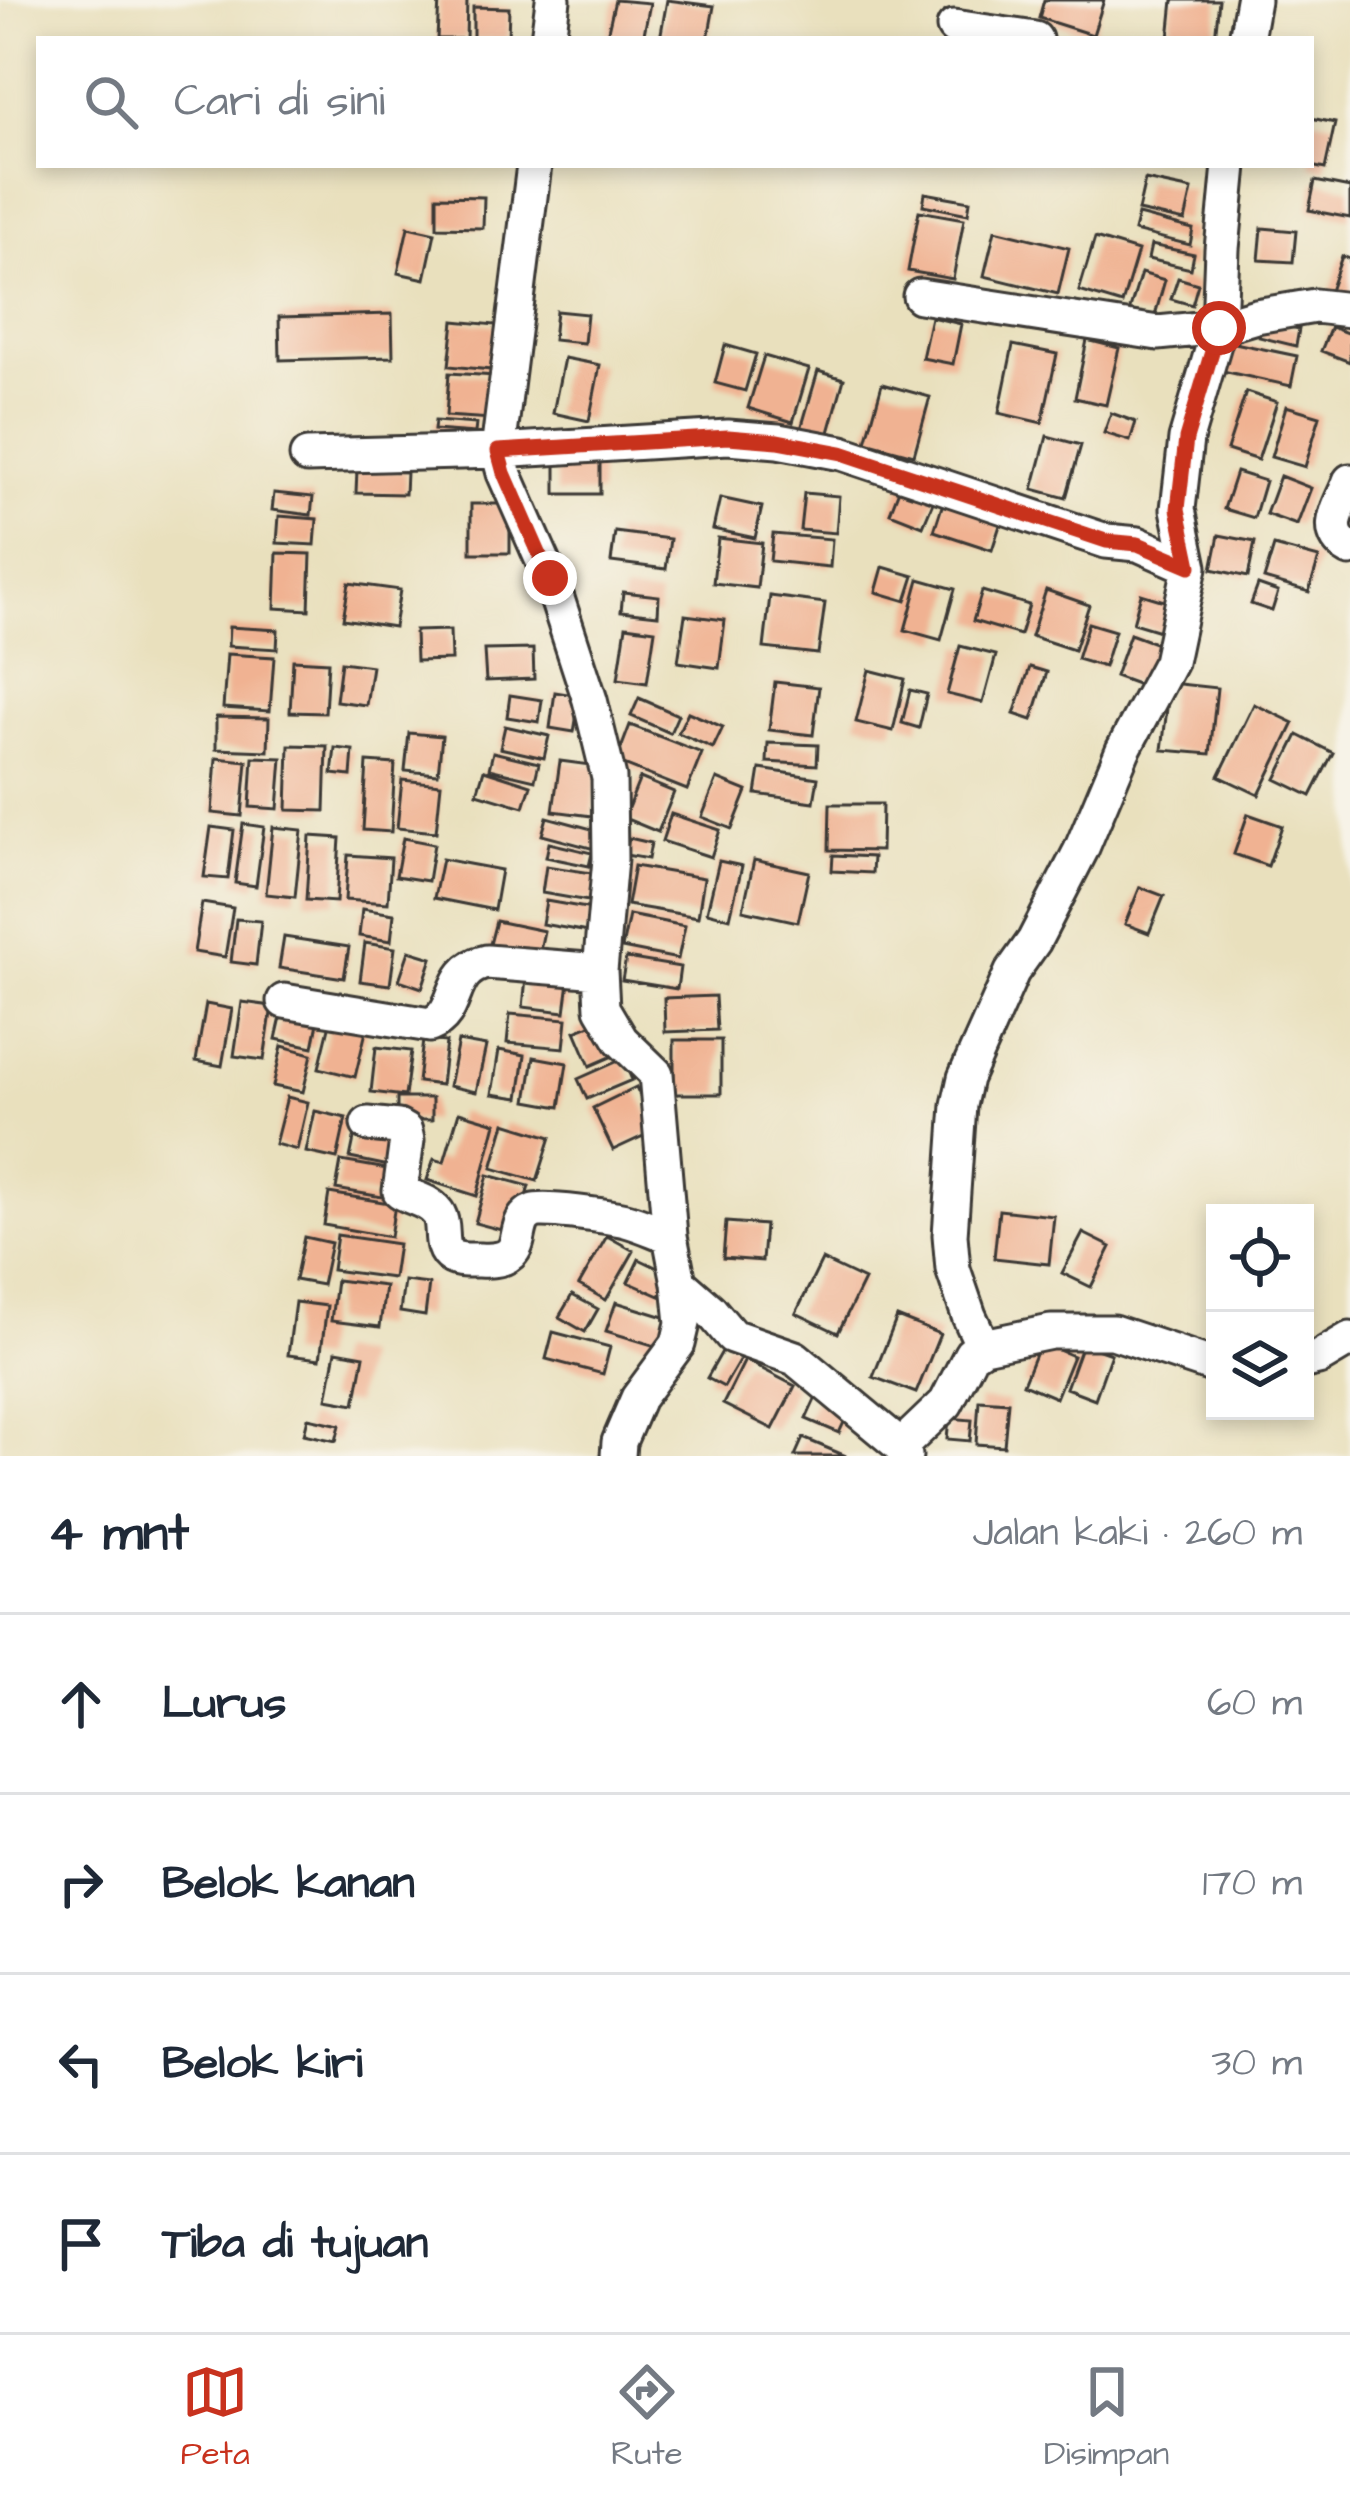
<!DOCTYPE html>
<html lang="id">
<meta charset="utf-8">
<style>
:root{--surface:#fff;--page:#f2f2f3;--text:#1f2937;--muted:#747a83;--line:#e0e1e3;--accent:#c8321e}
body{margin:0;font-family:"Architects Daughter",sans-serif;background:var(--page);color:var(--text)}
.controls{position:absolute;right:36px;bottom:36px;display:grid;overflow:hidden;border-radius:0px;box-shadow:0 6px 18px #0003}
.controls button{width:108px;height:108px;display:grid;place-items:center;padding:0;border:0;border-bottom:3px solid var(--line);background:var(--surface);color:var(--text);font:60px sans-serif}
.stop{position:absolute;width:36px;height:36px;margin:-27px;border:9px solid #c8321e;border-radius:50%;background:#fff}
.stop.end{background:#c8321e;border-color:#fff;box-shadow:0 3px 12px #0008}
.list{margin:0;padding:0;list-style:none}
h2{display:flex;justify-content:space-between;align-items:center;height:156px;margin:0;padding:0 48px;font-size:51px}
h2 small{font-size:39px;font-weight:400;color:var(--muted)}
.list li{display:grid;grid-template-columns:78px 1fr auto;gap:36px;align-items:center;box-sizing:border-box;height:180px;padding:0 48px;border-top:3px solid var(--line)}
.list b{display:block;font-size:45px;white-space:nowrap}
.list em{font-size:39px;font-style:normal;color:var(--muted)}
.icon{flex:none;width:66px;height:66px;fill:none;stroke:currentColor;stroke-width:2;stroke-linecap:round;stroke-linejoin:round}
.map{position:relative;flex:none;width:1350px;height:1456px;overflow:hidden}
.search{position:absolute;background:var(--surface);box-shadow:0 6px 18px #0003;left:36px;right:36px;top:36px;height:132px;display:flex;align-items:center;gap:30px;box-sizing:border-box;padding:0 42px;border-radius:0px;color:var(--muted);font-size:45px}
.sheet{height:876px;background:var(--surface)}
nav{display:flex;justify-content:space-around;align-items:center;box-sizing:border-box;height:168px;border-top:3px solid var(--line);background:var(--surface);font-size:33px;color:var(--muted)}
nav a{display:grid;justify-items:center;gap:6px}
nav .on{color:var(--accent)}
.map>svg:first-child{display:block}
.building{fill:#f0b292}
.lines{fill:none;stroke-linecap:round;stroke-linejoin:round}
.street-casing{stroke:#3b3934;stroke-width:39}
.street{stroke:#fff;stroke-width:33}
.route{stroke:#c8321e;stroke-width:15}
</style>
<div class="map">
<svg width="1350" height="1456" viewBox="0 0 1350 1456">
<rect width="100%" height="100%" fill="#f7f3e8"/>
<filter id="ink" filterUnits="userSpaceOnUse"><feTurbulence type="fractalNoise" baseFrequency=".00833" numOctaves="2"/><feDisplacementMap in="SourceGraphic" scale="24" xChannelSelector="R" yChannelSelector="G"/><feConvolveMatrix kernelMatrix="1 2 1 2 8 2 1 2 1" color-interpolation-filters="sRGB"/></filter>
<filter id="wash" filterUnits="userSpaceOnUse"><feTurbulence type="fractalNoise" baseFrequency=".004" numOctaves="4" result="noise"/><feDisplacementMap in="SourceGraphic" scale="48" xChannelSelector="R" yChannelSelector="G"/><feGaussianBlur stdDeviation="2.7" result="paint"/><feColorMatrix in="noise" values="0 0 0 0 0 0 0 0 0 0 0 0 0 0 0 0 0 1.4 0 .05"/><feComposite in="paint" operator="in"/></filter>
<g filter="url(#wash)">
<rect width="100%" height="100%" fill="#e9e0bd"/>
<g id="blocks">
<path class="building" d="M 439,0 L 467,0 L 466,39 L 437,39 Z
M 615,0 L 650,3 L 643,39 L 607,35 Z
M 667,0 L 714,6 L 708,39 L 660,39 Z
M 1044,0 L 1104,0 L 1093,35 L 1039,18 Z
M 1173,0 L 1219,0 L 1215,39 L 1169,39 Z
M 473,7 L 509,8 L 508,39 L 473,39 Z
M 1311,118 L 1335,123 L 1325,169 L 1311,166 Z
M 1145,180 L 1192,190 L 1185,221 L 1138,211 Z
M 1315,181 L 1350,188 L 1350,218 L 1309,210 Z
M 925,193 L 970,201 L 968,214 L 923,205 Z
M 437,196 L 484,197 L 483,228 L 437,227 Z
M 919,211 L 964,219 L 953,279 L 908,271 Z
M 1138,215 L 1193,229 L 1190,245 L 1134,231 Z
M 408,227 L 435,233 L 425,279 L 398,273 Z
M 1262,228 L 1296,231 L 1293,262 L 1259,260 Z
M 995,230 L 1069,248 L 1058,294 L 984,276 Z
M 1095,238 L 1138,251 L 1122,304 L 1079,291 Z
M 1151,245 L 1194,254 L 1191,269 L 1148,259 Z
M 1342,256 L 1350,259 L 1350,298 L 1330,291 Z
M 1141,273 L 1165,280 L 1154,319 L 1129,312 Z
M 1178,278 L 1198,284 L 1192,305 L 1171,299 Z
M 556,311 L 587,314 L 584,343 L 553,340 Z
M 392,314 L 393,357 L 280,360 L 279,317 Z
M 931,317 L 961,324 L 953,364 L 922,358 Z
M 454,321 L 496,325 L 492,370 L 449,366 Z
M 1264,321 L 1299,329 L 1296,346 L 1259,337 Z
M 1331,327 L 1350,334 L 1350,362 L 1321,351 Z
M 1087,340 L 1119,348 L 1106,405 L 1075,398 Z
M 1230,342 L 1297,356 L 1291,386 L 1223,371 Z
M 725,345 L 756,354 L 745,391 L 715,383 Z
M 1013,345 L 1057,354 L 1042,423 L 999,413 Z
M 764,356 L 809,369 L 793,422 L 748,408 Z
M 564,358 L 600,365 L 589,421 L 553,413 Z
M 818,371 L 844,379 L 828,436 L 801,429 Z
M 449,373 L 495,376 L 492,419 L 446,416 Z
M 882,384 L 930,397 L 914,455 L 866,442 Z
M 1246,392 L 1277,402 L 1258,460 L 1227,450 Z
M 1286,406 L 1320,416 L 1305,467 L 1271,457 Z
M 1111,413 L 1136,422 L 1130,441 L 1104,433 Z
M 435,421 L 476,424 L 475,433 L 434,430 Z
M 1047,436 L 1081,445 L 1066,498 L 1033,489 Z
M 556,458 L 600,458 L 600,494 L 556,494 Z
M 357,470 L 406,472 L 405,494 L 356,493 Z
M 1236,472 L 1265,481 L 1254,518 L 1224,509 Z
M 1280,476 L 1311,488 L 1297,525 L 1266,514 Z
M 902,482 L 936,495 L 923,526 L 890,513 Z
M 274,493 L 313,497 L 311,515 L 272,510 Z
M 804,493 L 839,496 L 836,533 L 800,530 Z
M 945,497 L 1003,516 L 992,550 L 934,531 Z
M 720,498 L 762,507 L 755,538 L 713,529 Z
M 471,504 L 510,504 L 510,553 L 471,553 Z
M 279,516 L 317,519 L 315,545 L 277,543 Z
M 615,532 L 670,539 L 666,569 L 611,562 Z
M 773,534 L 832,539 L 830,567 L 770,561 Z
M 1219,535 L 1255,542 L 1248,577 L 1212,569 Z
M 718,538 L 762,543 L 757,588 L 713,583 Z
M 1274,546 L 1319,558 L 1309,592 L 1264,579 Z
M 277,553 L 311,554 L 309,610 L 275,608 Z
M 883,567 L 914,576 L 906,601 L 876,592 Z
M 919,579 L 955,589 L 941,640 L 905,630 Z
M 349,583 L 400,590 L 394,627 L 343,619 Z
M 1258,585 L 1278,592 L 1272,611 L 1251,604 Z
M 1046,590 L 1089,605 L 1074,650 L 1031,636 Z
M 982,591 L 1029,605 L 1020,635 L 973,621 Z
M 623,592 L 659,596 L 658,615 L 621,611 Z
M 1141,594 L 1171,603 L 1163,632 L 1133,623 Z
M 770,596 L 825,603 L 818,654 L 764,648 Z
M 685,615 L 725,620 L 719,668 L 678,662 Z
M 1088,623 L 1115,631 L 1104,667 L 1077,659 Z
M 626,626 L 655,630 L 647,683 L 618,679 Z
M 229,627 L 278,630 L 277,649 L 228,646 Z
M 450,630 L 451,660 L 416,661 L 415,631 Z
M 1130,634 L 1160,645 L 1145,687 L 1115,676 Z
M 960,646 L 996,655 L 983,703 L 947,694 Z
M 533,649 L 534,679 L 486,681 L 484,650 Z
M 227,654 L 274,657 L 270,711 L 223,708 Z
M 293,660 L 328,662 L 325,713 L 290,712 Z
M 341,662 L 372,666 L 366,705 L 336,701 Z
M 1030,667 L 1047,672 L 1032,720 L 1014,714 Z
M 869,670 L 905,679 L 893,731 L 856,722 Z
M 775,682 L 819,687 L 813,735 L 769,730 Z
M 1170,683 L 1217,688 L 1210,754 L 1162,750 Z
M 910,690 L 927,694 L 919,728 L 902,723 Z
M 555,692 L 580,696 L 574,732 L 550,728 Z
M 510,695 L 542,700 L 539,722 L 507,717 Z
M 639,698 L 678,715 L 670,733 L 631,716 Z
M 1254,704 L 1294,723 L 1259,795 L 1219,776 Z
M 688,712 L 723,727 L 713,748 L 678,733 Z
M 216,717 L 269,718 L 268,751 L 216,749 Z
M 630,725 L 702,753 L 687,790 L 616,762 Z
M 505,726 L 549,736 L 544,758 L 500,748 Z
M 409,733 L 442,736 L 438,774 L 405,771 Z
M 1298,735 L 1333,753 L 1311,796 L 1276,779 Z
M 768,743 L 818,745 L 817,765 L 767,762 Z
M 289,745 L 327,746 L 325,811 L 287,810 Z
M 335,748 L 353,750 L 351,776 L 332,774 Z
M 493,752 L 539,763 L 535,780 L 489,769 Z
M 253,757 L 282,758 L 278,809 L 250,807 Z
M 216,758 L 247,761 L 242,816 L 212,813 Z
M 560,761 L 598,766 L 592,816 L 553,811 Z
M 367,762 L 395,764 L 391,832 L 363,830 Z
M 760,769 L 818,778 L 814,802 L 756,794 Z
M 484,770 L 531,785 L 524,807 L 477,793 Z
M 640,778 L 674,792 L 658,832 L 624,818 Z
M 717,779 L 747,791 L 732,829 L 702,817 Z
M 402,780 L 441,784 L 436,832 L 397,828 Z
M 830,804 L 882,804 L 881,851 L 829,850 Z
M 671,814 L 720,830 L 711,857 L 662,841 Z
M 1248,814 L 1282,826 L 1268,866 L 1234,854 Z
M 547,817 L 603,832 L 598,850 L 542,835 Z
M 243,824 L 264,827 L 256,886 L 235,883 Z
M 211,827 L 234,830 L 228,879 L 204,877 Z
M 273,827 L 302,830 L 295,897 L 266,894 Z
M 310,836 L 340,838 L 336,902 L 306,900 Z
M 403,838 L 434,844 L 428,881 L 396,876 Z
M 629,838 L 651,843 L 648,859 L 626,855 Z
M 549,843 L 592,853 L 589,866 L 546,857 Z
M 348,855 L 391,858 L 388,903 L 345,900 Z
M 833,855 L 873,857 L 872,873 L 832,871 Z
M 442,859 L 501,870 L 494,910 L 434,898 Z
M 754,860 L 809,872 L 798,922 L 743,910 Z
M 719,861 L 742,866 L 730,918 L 707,912 Z
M 546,866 L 598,874 L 594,902 L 542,893 Z
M 634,866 L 704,878 L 698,917 L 627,905 Z
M 1140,887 L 1164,896 L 1149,933 L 1125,924 Z
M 546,901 L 592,909 L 588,932 L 542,924 Z
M 202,903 L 233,908 L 225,957 L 194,952 Z
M 362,909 L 394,914 L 391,941 L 359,936 Z
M 629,915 L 685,926 L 678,959 L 622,948 Z
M 236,919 L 261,921 L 256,965 L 231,962 Z
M 496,921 L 544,931 L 538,959 L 489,948 Z
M 284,937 L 349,947 L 344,978 L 279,968 Z
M 365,943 L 395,948 L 390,985 L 360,981 Z
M 409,951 L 432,958 L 422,988 L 399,980 Z
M 626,958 L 680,967 L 677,989 L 622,980 Z
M 526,978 L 569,982 L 565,1012 L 523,1007 Z
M 715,996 L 717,1030 L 665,1032 L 664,998 Z
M 242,1002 L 272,1006 L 264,1060 L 234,1056 Z
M 206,1004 L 232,1009 L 222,1066 L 196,1061 Z
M 284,1004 L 320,1013 L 313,1047 L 276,1039 Z
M 333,1011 L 369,1019 L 355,1077 L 319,1068 Z
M 510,1014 L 567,1019 L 564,1048 L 507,1043 Z
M 605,1019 L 620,1053 L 590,1066 L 575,1031 Z
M 423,1040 L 446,1042 L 441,1085 L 418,1082 Z
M 674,1040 L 721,1040 L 721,1094 L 674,1094 Z
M 458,1041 L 486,1046 L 476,1092 L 449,1086 Z
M 282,1046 L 312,1054 L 303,1092 L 273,1086 Z
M 376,1047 L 411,1051 L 405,1096 L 371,1092 Z
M 499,1050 L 525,1055 L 519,1098 L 492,1094 Z
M 534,1057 L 567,1063 L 560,1107 L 527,1101 Z
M 623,1059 L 632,1080 L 587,1099 L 578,1079 Z
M 636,1087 L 656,1130 L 613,1150 L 593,1108 Z
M 287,1097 L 308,1102 L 297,1150 L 275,1144 Z
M 397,1098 L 432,1098 L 432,1120 L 397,1120 Z
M 315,1111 L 346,1118 L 337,1159 L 306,1152 Z
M 459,1112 L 496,1123 L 477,1196 L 427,1180 L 434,1159 L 444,1162 Z
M 505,1123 L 551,1137 L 537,1181 L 492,1168 Z
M 356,1129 L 394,1136 L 389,1166 L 350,1158 Z
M 341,1161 L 393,1170 L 388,1198 L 336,1189 Z
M 488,1175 L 529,1186 L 516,1234 L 475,1223 Z
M 329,1193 L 395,1204 L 390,1237 L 324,1225 Z
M 999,1210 L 1054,1216 L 1049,1264 L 994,1258 Z
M 726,1222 L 765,1225 L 762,1261 L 723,1258 Z
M 1083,1233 L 1111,1247 L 1091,1287 L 1062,1273 Z
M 337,1235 L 398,1244 L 393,1278 L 332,1270 Z
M 607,1236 L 634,1251 L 606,1300 L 579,1285 Z
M 304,1237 L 331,1243 L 322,1285 L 295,1280 Z
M 639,1259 L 670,1274 L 660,1296 L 628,1282 Z
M 822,1260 L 864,1280 L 838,1333 L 796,1313 Z
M 336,1280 L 385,1286 L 380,1327 L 331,1321 Z
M 404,1281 L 429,1284 L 425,1316 L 400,1312 Z
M 572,1295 L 598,1309 L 585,1332 L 559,1317 Z
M 295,1302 L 327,1306 L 320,1359 L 288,1355 Z
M 616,1302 L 671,1319 L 662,1348 L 606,1331 Z
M 897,1317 L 940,1334 L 916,1393 L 873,1377 Z
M 553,1332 L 610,1347 L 603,1374 L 546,1359 Z
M 728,1341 L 745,1351 L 724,1387 L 707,1378 Z
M 1040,1342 L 1073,1356 L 1056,1398 L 1023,1384 Z
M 1082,1344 L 1111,1354 L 1095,1399 L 1066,1388 Z
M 336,1351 L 364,1356 L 355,1404 L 327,1399 Z
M 745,1360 L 795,1386 L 773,1429 L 723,1404 Z
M 817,1395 L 850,1409 L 839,1433 L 806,1419 Z
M 979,1400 L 1008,1402 L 1004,1446 L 976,1444 Z
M 308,1418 L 340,1425 L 336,1441 L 304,1434 Z
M 949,1418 L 972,1420 L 970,1441 L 947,1439 Z
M 803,1438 L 846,1456 L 795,1456 Z"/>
</g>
</g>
<g filter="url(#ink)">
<use href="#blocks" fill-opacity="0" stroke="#3b3934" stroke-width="3"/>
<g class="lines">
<defs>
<path id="street" d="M 954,27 L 1035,39
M 548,39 L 553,0
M 1246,39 L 1253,0
M 534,165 L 498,451 L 504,473 L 550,577 L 590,700 L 609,778 L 610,859 L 600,971 L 602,1008 L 621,1040 L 656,1074 L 670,1236 L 679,1283 L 710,1310 L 732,1336 L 795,1358 L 901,1446 L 905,1456
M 920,296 L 1158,333 L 1219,327 L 1256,316 L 1315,306 L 1350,310
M 307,456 L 498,451 L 728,437 L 778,441 L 842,453 L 1106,541 L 1138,544 L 1190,567 L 1178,509 L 1186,439 L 1219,327 L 1222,249 L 1230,165
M 1350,481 C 1341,506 1320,532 1350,549
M 284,1001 L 430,1025 C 462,1012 446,970 487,962 L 600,971
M 368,1124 L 398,1127 L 405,1131 L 407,1140 L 400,1191 C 412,1199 432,1201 439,1215 C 446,1228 437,1248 452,1257 C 460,1261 471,1260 479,1260 C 536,1264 505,1222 534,1211 C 545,1207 612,1217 626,1220 C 641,1224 656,1231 670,1236
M 983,1346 L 969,1316 L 953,1269 L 950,1235 L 959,1105 L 965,1078 L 1012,972 L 1034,941 L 1081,850 L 1123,750 L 1170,662 L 1190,567
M 1305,1361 L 1318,1358 L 1350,1339
M 901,1446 L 946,1403 L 971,1354 L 983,1346 L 1051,1332 L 1113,1332 L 1215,1366
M 618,1456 L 619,1442 L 638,1398 L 678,1344 L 683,1323 L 679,1283"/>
</defs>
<use href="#street" class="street-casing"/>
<use href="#street" class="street"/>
</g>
</g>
<g class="lines" filter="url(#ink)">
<path class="route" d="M 550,578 L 504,473 L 498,451 L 728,437 L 778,441 L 842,453 L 1106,541 L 1138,544 L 1190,566 L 1178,509 L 1186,439 L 1219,328"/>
</g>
</svg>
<div class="controls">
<button><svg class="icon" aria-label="locate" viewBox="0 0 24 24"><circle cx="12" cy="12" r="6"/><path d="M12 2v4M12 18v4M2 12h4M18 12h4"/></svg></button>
<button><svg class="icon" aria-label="layers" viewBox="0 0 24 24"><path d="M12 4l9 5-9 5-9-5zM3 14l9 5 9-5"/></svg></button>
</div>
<div class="stop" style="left:1219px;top:328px"></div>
<div class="stop end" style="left:550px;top:578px"></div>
<div class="search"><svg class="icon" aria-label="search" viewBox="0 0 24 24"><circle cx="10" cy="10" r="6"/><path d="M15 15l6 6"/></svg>Cari di sini</div>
</div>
<section class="sheet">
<h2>4 mnt<small>Jalan kaki · 260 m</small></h2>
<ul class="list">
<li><svg class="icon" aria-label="ahead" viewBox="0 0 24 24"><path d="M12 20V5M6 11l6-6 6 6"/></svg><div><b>Lurus</b></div><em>60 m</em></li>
<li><svg class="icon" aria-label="right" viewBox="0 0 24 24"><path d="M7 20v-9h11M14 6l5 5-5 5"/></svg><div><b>Belok kanan</b></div><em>170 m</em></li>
<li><svg class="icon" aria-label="left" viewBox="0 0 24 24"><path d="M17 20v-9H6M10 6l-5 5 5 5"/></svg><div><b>Belok kiri</b></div><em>30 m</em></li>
<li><svg class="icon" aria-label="arrive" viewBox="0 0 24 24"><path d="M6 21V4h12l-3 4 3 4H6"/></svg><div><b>Tiba di tujuan</b></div></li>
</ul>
</section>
<nav>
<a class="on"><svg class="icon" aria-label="map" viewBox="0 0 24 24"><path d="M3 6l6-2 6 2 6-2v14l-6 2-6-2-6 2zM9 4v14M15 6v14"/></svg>Peta</a>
<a><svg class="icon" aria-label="directions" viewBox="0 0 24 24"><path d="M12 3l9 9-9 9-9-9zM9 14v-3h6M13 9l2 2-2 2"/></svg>Rute</a>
<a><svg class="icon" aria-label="saved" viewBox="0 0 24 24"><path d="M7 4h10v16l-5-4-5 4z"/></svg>Disimpan</a>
</nav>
